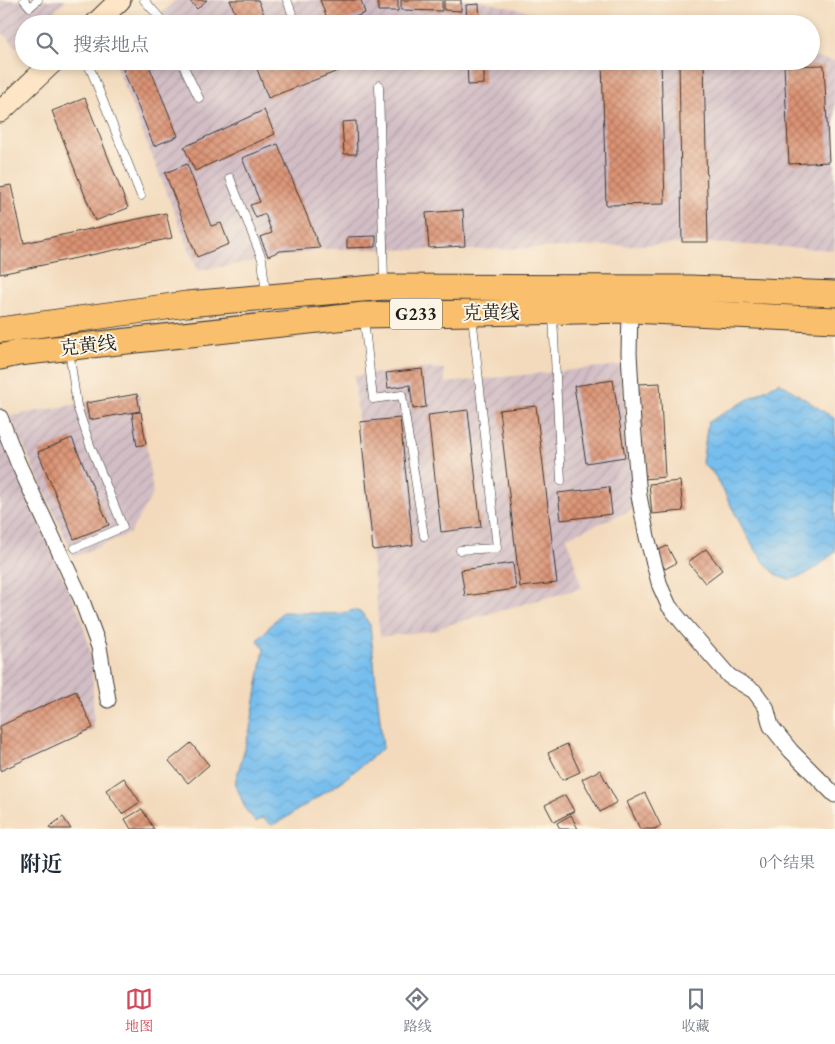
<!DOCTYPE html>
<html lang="zh">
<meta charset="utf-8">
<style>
:root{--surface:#fff;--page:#f2f2f3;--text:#1f2937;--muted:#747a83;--line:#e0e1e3;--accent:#d1495b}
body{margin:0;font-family:"EB Garamond","Noto Serif SC",serif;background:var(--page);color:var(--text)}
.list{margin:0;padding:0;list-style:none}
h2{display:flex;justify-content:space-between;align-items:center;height:65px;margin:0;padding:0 20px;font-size:21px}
h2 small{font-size:16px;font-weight:400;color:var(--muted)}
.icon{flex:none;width:28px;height:28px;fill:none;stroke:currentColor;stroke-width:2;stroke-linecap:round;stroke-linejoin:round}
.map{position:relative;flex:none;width:835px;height:829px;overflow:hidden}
.search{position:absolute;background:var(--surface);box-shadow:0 2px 8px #0003;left:15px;right:15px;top:15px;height:55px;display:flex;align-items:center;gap:12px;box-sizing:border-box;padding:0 18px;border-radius:28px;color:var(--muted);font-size:19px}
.sheet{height:145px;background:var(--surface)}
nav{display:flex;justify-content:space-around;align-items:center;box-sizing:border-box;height:70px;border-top:1px solid var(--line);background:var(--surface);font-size:14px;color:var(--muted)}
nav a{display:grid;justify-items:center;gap:2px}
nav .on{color:var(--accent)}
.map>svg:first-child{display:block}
.industrial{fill:url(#industrial-furrows)}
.water{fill:url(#water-waves);stroke:#496d85}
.building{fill:url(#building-cross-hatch)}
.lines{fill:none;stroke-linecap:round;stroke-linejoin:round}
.service-casing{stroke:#3c3834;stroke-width:9}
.minor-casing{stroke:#3c3834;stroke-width:17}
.secondary-casing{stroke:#3c3834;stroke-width:23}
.trunk-casing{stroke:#3c3834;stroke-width:27}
.service{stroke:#fff;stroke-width:8}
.minor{stroke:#fff;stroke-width:15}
.secondary{stroke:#fde5c5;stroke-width:21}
.trunk{stroke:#f9bf6d;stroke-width:25}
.labels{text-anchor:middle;stroke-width:4;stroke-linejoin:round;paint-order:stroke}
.shield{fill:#fcf5e5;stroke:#5f5d58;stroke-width:1}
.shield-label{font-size:18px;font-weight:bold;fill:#1c1c1c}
.street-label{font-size:19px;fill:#1c1c1c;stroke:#fcf5e5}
</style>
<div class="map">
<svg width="835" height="829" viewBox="0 0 835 829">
<defs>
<pattern id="industrial-furrows" width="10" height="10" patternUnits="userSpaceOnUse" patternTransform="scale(1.25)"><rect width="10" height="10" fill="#d2bdc5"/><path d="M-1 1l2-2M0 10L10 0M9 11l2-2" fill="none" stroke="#b4a2a9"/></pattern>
<pattern id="water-waves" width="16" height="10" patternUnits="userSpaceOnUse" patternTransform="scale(1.25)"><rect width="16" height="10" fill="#76beee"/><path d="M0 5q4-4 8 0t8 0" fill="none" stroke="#66a3cc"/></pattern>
<pattern id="building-cross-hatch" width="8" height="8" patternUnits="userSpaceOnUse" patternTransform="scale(1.25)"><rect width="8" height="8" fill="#db9374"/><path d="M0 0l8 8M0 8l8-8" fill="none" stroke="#b1775e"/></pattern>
</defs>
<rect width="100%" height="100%" fill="#fcf5e5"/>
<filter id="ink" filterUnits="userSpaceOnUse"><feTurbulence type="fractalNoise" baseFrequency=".02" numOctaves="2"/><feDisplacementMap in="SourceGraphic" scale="10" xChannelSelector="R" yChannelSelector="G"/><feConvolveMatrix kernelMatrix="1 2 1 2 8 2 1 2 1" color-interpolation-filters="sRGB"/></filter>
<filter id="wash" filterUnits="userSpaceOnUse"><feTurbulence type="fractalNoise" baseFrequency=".0096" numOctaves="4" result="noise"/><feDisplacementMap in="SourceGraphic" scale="20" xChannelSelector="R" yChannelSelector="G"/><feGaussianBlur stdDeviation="1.12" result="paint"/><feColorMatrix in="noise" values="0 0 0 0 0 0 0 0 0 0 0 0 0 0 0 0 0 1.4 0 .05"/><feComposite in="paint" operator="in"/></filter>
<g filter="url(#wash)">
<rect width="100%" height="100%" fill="#f3dabc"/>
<path class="industrial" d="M 0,0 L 66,0 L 41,24 L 24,24 L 24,40 L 16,47 L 0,30 Z
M 176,0 L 477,0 L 550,16 L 610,24 L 151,24 Z
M 811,57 L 835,61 L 835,250 L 710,243 L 469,250 L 323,249 L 198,271 L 114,61 L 811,61 Z
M 620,365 L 634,509 L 567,537 L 582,588 L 441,627 L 439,630 L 380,637 L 354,376 L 423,368 L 444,369 L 445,383 Z
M 139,393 L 153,493 L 130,533 L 74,557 L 10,416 Z
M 0,438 L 81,617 L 92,658 L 94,729 L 0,773 Z"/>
<path class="water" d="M 779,382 L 835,419 L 835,552 C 823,562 806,578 789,579 C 762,580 729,497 715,476 C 712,471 706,467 702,463 L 708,422 Z
M 354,610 L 362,613 L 370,625 L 383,748 L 341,782 L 281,821 L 272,825 L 262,818 L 256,822 L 246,810 L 235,783 L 250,729 L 264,649 L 258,640 L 282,612 L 339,614 Z"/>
<g id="blocks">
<path class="building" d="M 189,0 L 207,0 L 197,9 Z
M 230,0 L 258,0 L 268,24 L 239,24 Z
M 320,0 L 361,0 L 365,13 L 337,24 L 329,24 Z
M 378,0 L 398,0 L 398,11 L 378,11 Z
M 401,0 L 442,0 L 442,11 L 401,10 Z
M 444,0 L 461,0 L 461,11 L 444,10 Z
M 479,4 L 480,24 L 467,24 L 466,5 Z
M 135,61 L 147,61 L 178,136 L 154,146 L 122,67 Z
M 254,61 L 282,61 L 283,64 L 289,61 L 355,61 L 356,64 L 268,98 Z
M 467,61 L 484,61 L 484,84 L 468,85 Z
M 602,61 L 661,61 L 665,204 L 606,205 Z
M 679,61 L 704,61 L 708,242 L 682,242 Z
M 824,65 L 829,162 L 789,164 L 784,66 Z
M 85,98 L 128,208 L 95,221 L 52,111 Z
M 264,110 L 275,134 L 195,171 L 184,147 Z
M 356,121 L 357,154 L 344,154 L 342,122 Z
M 278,144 L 320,248 L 280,251 L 268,256 L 260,237 L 272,233 L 265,214 L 256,218 L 250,205 L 260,202 L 242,158 Z
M 187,164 L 211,226 L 221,223 L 229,244 L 197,257 L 165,173 Z
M 11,185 L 24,243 L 166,213 L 172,238 L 0,274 L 0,187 Z
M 463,210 L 465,246 L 429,248 L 426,213 Z
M 376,236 L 376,247 L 347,248 L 347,237 Z
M 422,369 L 426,407 L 413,409 L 410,385 L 388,388 L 386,373 Z
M 613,380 L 625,457 L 586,463 L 574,386 Z
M 660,383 L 665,477 L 644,479 L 638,384 Z
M 137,394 L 140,411 L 89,420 L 86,403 Z
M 536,406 L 557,583 L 520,587 L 499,410 Z
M 468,410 L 481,527 L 441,532 L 428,415 Z
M 141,412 L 146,444 L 137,446 L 132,413 Z
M 400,418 L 413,545 L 373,550 L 360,422 Z
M 72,438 L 109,525 L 74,539 L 38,452 Z
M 680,481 L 683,511 L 652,514 L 649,484 Z
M 609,487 L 612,514 L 561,520 L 558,493 Z
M 667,546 L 676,563 L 665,569 L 655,552 Z
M 706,549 L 722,570 L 705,583 L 688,562 Z
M 513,563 L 516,589 L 465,596 L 461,570 Z
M 76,691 L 93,728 L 0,771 L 0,726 Z
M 191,743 L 209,765 L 188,783 L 169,761 Z
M 567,744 L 580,772 L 562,780 L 548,753 Z
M 600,770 L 617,802 L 600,812 L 582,779 Z
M 124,778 L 140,802 L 122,814 L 106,790 Z
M 645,793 L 661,826 L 654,829 L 640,829 L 627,802 Z
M 565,795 L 574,811 L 554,822 L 545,805 Z
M 142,809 L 154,829 L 131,829 L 125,819 Z
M 571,815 L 578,829 L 560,829 L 557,823 Z
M 63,817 L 71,829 L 50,829 L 49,827 Z"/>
</g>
</g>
<g filter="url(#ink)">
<use href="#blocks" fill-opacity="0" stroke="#3c3834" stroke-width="1"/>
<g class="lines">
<defs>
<path id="service" d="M 24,0 L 30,7 L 38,0
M 144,0 L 160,18 L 162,24
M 287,0 L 296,24
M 86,61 L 92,73 L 141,196
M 181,61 L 199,98
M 379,85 L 384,283
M 230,178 L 262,259 L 266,295
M 553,315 L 561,481
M 364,319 L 373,399 L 402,395 L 424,536
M 69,350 L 77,406 L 90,445 L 123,527 L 75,548
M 460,550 L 497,548 L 472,315"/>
<path id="minor" d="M 630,310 L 629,353 L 633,424 L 639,496 L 647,537 L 660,586 L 669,606 L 682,622 L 729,676 L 754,691 L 766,707 L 771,726 L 791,751 L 835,795
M 0,417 L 18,463 L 81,598 L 99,647 L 108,700"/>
<path id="secondary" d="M 95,24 L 120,0
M 0,112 L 54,61"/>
<path id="trunk" d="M 0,330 L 187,304 L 385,287 L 690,288 L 835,294
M 0,357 L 18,353 L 364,315 L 630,310 L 835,320"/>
</defs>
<use href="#service" class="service-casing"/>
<use href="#minor" class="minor-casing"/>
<use href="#secondary" class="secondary-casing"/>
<use href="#trunk" class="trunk-casing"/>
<use href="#service" class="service"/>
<use href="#minor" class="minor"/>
<use href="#secondary" class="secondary"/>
<use href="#trunk" class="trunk"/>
</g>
</g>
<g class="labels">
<rect class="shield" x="390" y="298.5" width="52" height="31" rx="4"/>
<g class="shield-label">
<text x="416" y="320">G233</text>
</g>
<g class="street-label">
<text transform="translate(491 312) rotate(-1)" y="7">克黄线</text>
<text transform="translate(88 345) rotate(-6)" y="7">克黄线</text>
</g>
</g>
</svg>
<div class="search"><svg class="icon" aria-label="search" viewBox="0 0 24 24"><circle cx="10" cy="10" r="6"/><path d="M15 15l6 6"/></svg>搜索地点</div>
</div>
<section class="sheet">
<h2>附近<small>0个结果</small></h2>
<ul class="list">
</ul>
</section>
<nav>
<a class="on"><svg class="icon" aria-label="map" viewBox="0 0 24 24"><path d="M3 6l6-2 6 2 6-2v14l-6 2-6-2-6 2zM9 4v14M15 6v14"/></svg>地图</a>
<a><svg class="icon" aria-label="directions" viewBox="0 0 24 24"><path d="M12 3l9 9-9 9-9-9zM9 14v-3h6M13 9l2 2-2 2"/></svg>路线</a>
<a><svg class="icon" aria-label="saved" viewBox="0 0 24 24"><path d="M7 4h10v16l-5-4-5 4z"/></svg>收藏</a>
</nav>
